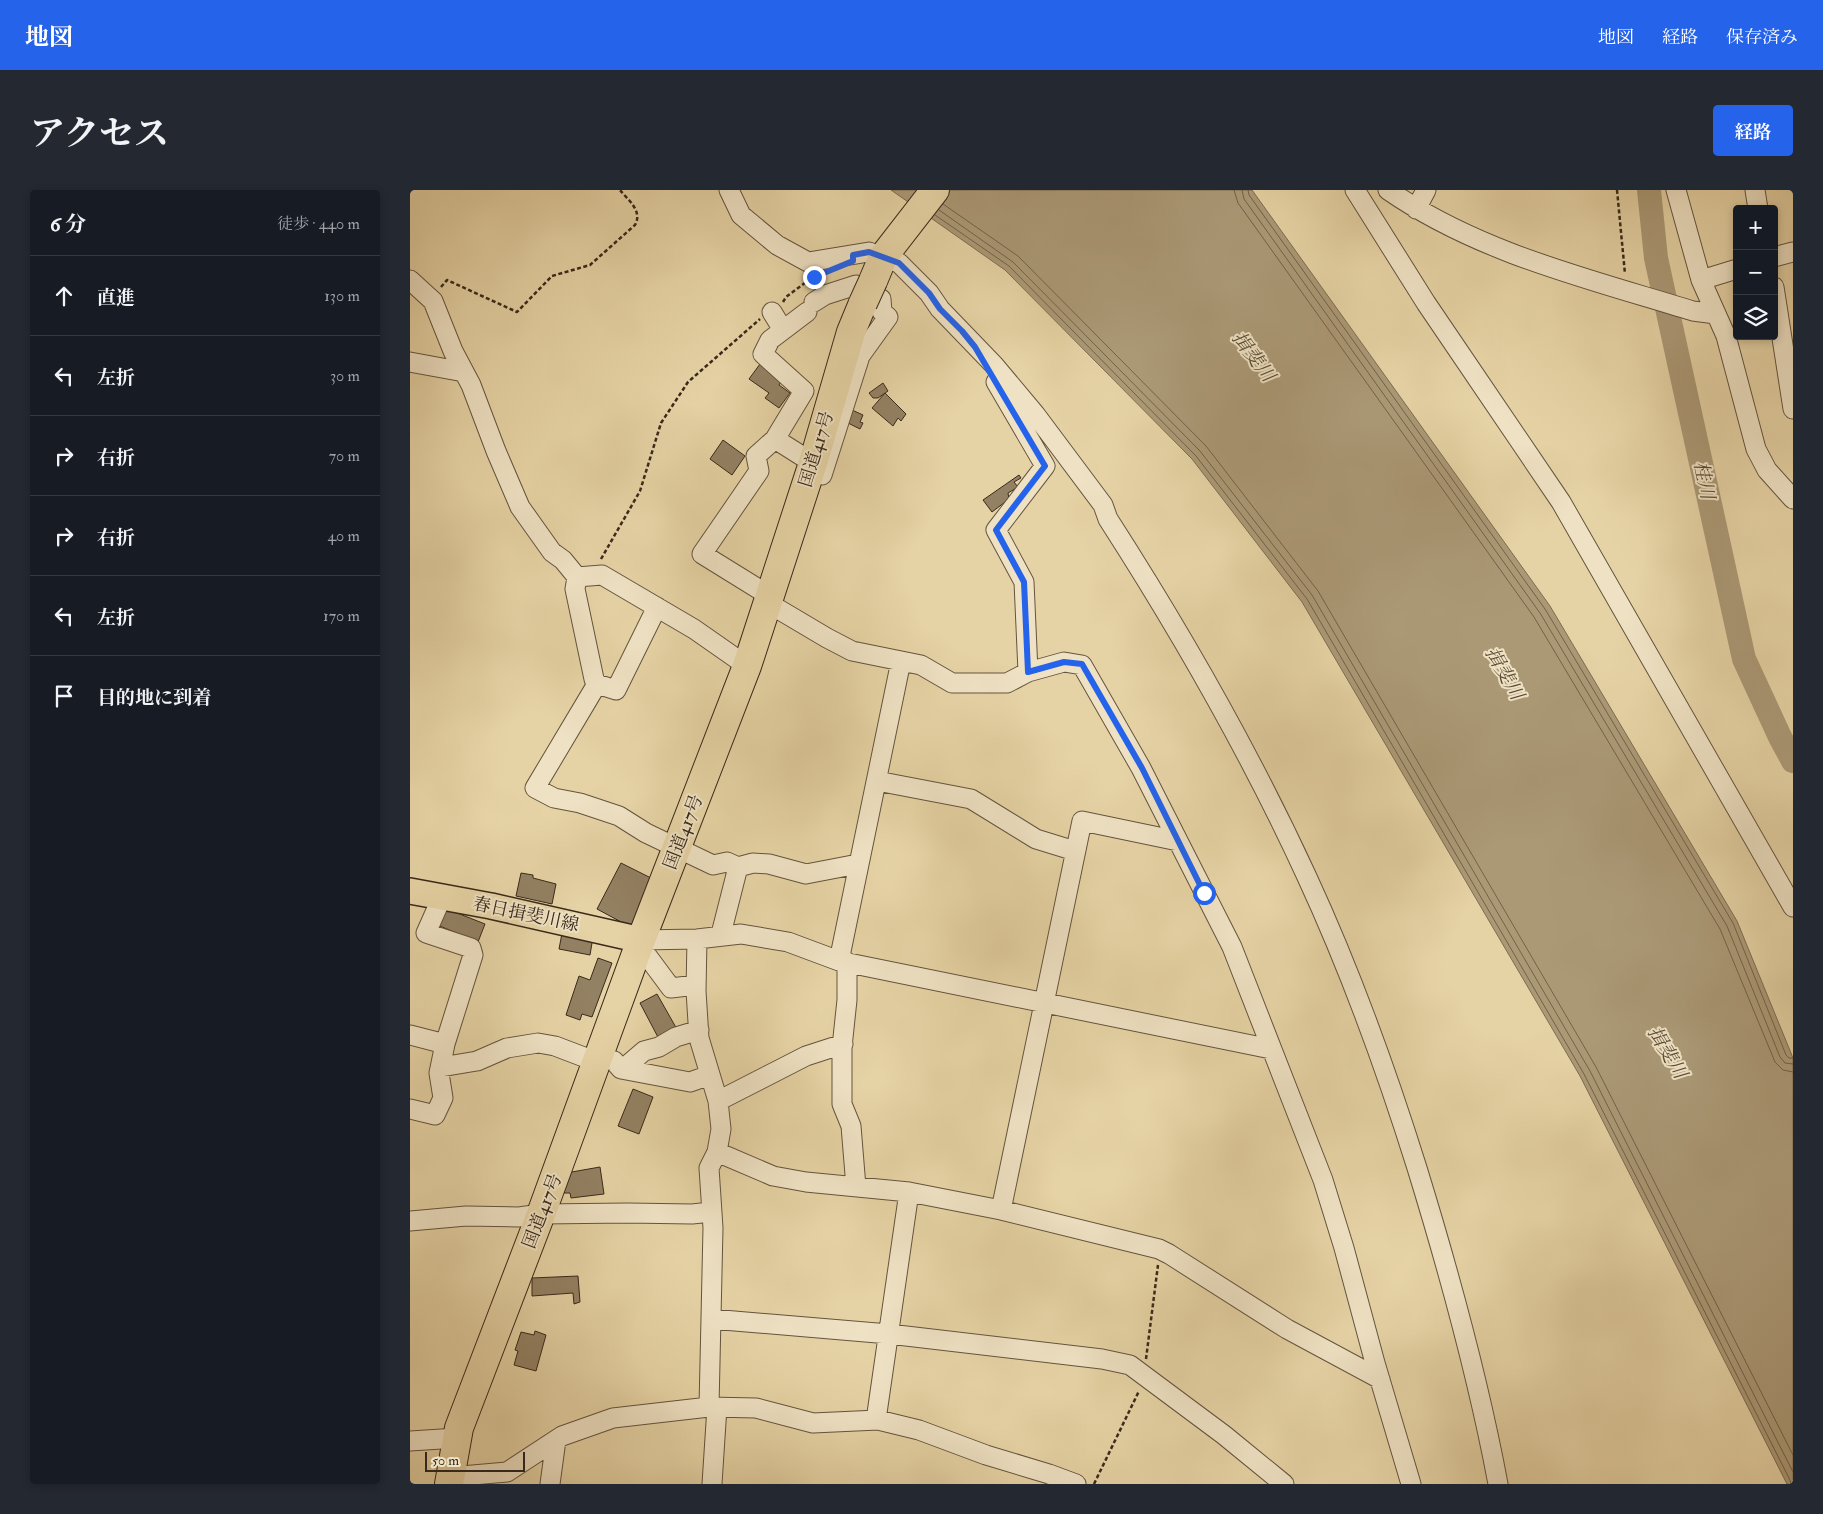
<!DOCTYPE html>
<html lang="ja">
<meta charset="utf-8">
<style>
:root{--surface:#171b24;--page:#242831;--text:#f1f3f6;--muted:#9ea1a6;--line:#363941;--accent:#2563eb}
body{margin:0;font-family:"IM FELL Double Pica","Noto Serif JP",serif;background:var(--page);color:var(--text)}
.controls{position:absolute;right:15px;top:15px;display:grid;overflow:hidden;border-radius:5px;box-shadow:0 2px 8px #0003}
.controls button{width:45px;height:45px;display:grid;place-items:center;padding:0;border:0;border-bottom:1px solid var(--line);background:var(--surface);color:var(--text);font:25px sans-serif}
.scale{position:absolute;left:15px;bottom:12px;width:100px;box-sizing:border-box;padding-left:5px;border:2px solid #39291b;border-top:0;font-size:14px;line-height:18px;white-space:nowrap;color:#39291b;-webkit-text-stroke:4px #efe2c4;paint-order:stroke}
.stop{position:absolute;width:15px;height:15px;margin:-11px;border:4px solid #2563eb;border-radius:50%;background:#fff}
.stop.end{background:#2563eb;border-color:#fff;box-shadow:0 1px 5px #0008}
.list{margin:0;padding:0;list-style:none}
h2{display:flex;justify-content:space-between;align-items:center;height:65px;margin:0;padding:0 20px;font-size:21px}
h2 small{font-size:16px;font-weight:400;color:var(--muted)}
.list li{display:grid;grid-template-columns:32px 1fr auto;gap:15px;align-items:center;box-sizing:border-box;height:80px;padding:0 20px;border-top:1px solid var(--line)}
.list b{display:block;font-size:19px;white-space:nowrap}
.list em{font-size:16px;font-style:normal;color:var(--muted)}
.icon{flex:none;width:28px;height:28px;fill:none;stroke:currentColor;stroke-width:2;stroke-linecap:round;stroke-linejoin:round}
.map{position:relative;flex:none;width:1383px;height:1294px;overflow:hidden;border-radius:5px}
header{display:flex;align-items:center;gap:30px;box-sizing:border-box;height:70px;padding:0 25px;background:var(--accent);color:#fff}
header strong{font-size:24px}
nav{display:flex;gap:28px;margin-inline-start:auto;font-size:18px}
.intro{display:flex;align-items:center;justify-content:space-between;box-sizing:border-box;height:120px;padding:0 30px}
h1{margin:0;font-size:35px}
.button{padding:12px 22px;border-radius:5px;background:var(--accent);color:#fff;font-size:18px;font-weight:700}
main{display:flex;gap:30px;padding:0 30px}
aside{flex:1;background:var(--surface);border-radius:5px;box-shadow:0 2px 8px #0003}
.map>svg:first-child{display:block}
.water{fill:#ab9976;stroke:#7d6c52}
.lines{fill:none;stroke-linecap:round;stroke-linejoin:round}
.shore{stroke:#726148;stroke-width:1}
.river{stroke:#ab9976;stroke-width:24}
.building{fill:#938163;stroke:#39291b}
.minor-casing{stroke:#64543e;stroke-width:21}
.major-casing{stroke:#39291b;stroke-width:28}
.highway-casing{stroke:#39291b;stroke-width:30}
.path{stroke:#39291b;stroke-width:2.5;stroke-dasharray:4 2.5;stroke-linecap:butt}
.minor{stroke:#efe2c4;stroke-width:19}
.major{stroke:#e6d3a5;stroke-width:25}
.highway{stroke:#e6d3a5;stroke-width:28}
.highway-bridge-casing{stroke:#39291b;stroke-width:30;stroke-linecap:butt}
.highway-bridge{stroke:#e6d3a5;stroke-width:28}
.route{stroke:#2563eb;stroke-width:6}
.labels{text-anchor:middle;stroke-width:4;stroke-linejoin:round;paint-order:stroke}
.street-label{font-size:18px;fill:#39291b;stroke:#efe2c4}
.water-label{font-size:19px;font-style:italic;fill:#5b4b36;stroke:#efe2c4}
</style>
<header>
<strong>地図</strong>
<nav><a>地図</a><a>経路</a><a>保存済み</a></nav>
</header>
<div class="intro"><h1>アクセス</h1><a class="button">経路</a></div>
<main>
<aside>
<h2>6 分<small>徒歩 · 440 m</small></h2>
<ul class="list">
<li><svg class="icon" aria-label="ahead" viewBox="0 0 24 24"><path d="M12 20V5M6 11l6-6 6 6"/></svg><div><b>直進</b></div><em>130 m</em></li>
<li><svg class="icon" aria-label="left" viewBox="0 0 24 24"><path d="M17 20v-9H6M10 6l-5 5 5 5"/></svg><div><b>左折</b></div><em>30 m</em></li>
<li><svg class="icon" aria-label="right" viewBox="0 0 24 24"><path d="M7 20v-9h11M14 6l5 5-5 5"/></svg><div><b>右折</b></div><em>70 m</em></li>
<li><svg class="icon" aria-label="right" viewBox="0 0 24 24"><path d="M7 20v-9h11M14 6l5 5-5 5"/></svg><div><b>右折</b></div><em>40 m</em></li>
<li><svg class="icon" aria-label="left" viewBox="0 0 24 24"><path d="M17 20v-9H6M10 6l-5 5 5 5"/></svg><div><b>左折</b></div><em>170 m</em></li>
<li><svg class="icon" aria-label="arrive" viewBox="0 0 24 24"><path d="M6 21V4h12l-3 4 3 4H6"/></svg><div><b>目的地に到着</b></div></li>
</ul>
</aside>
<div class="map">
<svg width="1383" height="1294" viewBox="0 0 1383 1294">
<rect width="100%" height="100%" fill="#e6d3a5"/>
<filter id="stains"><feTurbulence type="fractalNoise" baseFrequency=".004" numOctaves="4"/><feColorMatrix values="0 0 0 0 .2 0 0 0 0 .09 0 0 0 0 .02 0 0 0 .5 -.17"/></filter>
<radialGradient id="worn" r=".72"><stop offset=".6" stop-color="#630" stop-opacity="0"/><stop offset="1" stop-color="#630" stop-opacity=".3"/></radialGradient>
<path class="water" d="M 481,0 L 842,0 L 1140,416 L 1327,731 L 1383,868 L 1383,1294 L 1377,1294 L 1170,886 L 892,412 L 782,269 L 595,80 Z"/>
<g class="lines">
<path class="shore" d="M 824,0 L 828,13 L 1124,427 L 1310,739 L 1365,872 L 1373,880 L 1383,882
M 832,0 L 834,9 L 1130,423 L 1317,736 L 1370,867 L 1375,873 L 1383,874
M 838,0 L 839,5 L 1135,419 L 1323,733 L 1376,865 L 1379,868 L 1383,868
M 533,14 L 608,66 L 796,256 L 908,401 L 1186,877 L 1383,1265
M 529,20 L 603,72 L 790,261 L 902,405 L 1180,881 L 1383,1282
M 525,25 L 599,76 L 786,266 L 897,409 L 1174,884 L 1380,1290 L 1381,1294"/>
<path class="river" d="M 1239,0 L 1246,68 L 1334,469 L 1370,547 L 1383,571"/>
</g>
<path class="building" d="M 350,174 L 372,190 L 369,195 L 380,203 L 369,218 L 355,208 L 359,203 L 339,189 Z
M 473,193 L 478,201 L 468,208 L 463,208 L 459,203 Z
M 475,203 L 496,224 L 491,231 L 488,228 L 483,236 L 462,218 Z
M 442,220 L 453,225 L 450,232 L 453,233 L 450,239 L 436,232 Z
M 313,250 L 335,266 L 322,285 L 300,269 Z
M 609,285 L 611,288 L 604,292 L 608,297 L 598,303 L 599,309 L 582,322 L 573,310 Z
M 211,673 L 251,693 L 226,740 L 187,719 Z
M 111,683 L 123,685 L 123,688 L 146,694 L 142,714 L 106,706 Z
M 32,717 L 75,734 L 68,752 L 25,734 Z
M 153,738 L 179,750 L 182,753 L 180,765 L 149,759 Z
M 188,768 L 202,773 L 182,827 L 172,824 L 170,830 L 156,825 L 169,786 L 180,790 Z
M 247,804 L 268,841 L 250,851 L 230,813 Z
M 223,899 L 243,907 L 229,944 L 208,936 Z
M 190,977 L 194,1004 L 161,1008 L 160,1003 L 154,1003 L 152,993 L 156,983 Z
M 168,1086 L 170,1112 L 164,1114 L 163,1103 L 122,1106 L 122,1088 Z
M 125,1141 L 136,1145 L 126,1181 L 104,1175 L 108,1161 L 105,1160 L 111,1142 L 124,1145 Z"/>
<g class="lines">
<defs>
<path id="minor" d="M 319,0 L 331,25 L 367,55 L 398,72 L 459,62 L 489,73 L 519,103 L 530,119 L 584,175 L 625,224 L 693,315 L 698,329 C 772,444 840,563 897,687 C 941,782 976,879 1007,978 C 1039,1082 1068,1187 1088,1294
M 945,0 L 1016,113 L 1151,312 L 1383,717
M 978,0 C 1069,63 1179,89 1283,121 L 1306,124
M 1266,0 L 1291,90 L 1316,146 L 1346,259 L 1357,280 L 1383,309
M 1345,0 L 1348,19
M 1006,19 L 1016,0
M 1364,67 L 1383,62
M 0,90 L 23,111 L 43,161 L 61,195 L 86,261 L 110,317 L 142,362 L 153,370 L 167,387 L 192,385 L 284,439 L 337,476
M 1291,90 L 1327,79
M 1364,97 L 1383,219
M 404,112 L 415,105 L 446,95 L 471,109 L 472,122 L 478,127 L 450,166 L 412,285
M 362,122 L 373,140
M 0,172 L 54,182
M 586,192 L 635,276 L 586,340 L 614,392 L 618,482
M 365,249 L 394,201 L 353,164 L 360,150 L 397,122
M 167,387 L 165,399 L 184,489 L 187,494 L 125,598 L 144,608 L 170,613 L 209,626 L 236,643 L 303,675 L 317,672 L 328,677 L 312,740 L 312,746
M 360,406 L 292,364 L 349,281 L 346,266 L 365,249 L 403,273
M 358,413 L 417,448 L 442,461 L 511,475 L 542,493 L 597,493 L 618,482 L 654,472 L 672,475 L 731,578 L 822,757 L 913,990 L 934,1058 L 965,1173 L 1001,1294
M 187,494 L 206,500 L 247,417
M 467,591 L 561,609 L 626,649 L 665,661
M 328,677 L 343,673 L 359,674 L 396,684 L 448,674
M 287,749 L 286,801 L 289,848 L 308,911 L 311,939 L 307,962 L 299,978 L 303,1038 L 299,1217
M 231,750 L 287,749 L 331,744 L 378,752 L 429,771 L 861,859
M 227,761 L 238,767 L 261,798 L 286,795
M 429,771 L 491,471
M 437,772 L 437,810 L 432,857 L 432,914 L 441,936 L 446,997
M 0,845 L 35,854
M 189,867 L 204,871 L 211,879 L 280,892 L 300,885
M 31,877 L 67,871 L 97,858 L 128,853 L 145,856 L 187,872
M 213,879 L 234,861 L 249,857 L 266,847 L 289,840
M 308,911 L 396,866 L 433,854
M 0,919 L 25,925 L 33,908 L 29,883 L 35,854 L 63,765 L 61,758 L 16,743 L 32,707
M 307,962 L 363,986 L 396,992 L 499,1002 L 591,1020 L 749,1059 L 759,1064 L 877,1139 L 970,1189
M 591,1020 L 672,631 L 768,651
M 0,1031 L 56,1026 L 109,1027 L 131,1024 L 218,1023 L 282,1024 L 301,1022
M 301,1129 L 479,1144 L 692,1169 L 720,1175 L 814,1245 L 874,1294
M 466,1230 L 499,1002
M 0,1251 L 47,1248
M 40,1287 L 97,1282 L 152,1246 L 203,1228 L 299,1217 L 346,1218 L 403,1233 L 468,1230 L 509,1240 L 576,1265 L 639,1284 L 666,1294
M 140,1294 L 146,1250
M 302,1294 L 307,1217"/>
<path id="major" d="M 0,701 L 81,716 L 231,750"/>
<path id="highway" d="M 463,91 L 473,67 L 525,0
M 39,1294 L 49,1238 L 131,1024 L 231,750 L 337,476 L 403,273 L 441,142 L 453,113"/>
</defs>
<use href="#minor" class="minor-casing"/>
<use href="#major" class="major-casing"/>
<use href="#highway" class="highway-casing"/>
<path class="path" d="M 1207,0 L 1215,84
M 31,97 L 37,90 L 107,122 L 142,86 L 180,75 L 225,35 C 233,21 218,10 210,0
M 373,112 L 376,107 L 403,87
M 191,369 L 230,301 L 251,233 L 278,192 L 350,129
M 736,1169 L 748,1075
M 684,1294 L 729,1201"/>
<use href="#minor" class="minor"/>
<use href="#major" class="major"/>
<use href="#highway" class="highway"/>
<defs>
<path id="highway-bridge" d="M 453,113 L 463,91"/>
</defs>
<use href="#highway-bridge" class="highway-bridge-casing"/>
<use href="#highway-bridge" class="highway-bridge"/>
</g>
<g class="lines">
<path class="route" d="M 404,87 L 443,71 L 443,65 L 459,62 L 489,73 L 519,103 L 530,119 L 552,141 L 565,157 L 635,276 L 586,340 L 614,392 L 618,482 L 654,472 L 672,474 L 732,578 L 794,703"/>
</g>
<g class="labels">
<g class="street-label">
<text transform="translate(406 259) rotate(-73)" y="6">国道417号</text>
<text transform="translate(273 642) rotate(-69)" y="6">国道417号</text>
<text transform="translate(116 724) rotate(12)" y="6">春日揖斐川線</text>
<text transform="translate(132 1021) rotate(-69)" y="6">国道417号</text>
</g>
<g class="water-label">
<text transform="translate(844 166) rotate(53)" y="7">揖斐川</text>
<text transform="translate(1295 290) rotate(78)" y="7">桂川</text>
<text transform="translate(1095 483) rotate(60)" y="7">揖斐川</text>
<text transform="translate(1258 862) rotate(59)" y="7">揖斐川</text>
</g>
</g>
<rect width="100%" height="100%" filter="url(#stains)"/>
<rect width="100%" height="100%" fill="url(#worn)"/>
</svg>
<div class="controls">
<button>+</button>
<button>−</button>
<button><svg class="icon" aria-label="layers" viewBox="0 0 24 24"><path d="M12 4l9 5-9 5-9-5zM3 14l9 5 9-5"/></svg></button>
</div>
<div class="scale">50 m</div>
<div class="stop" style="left:794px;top:703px"></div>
<div class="stop end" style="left:404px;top:87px"></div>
</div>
</main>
